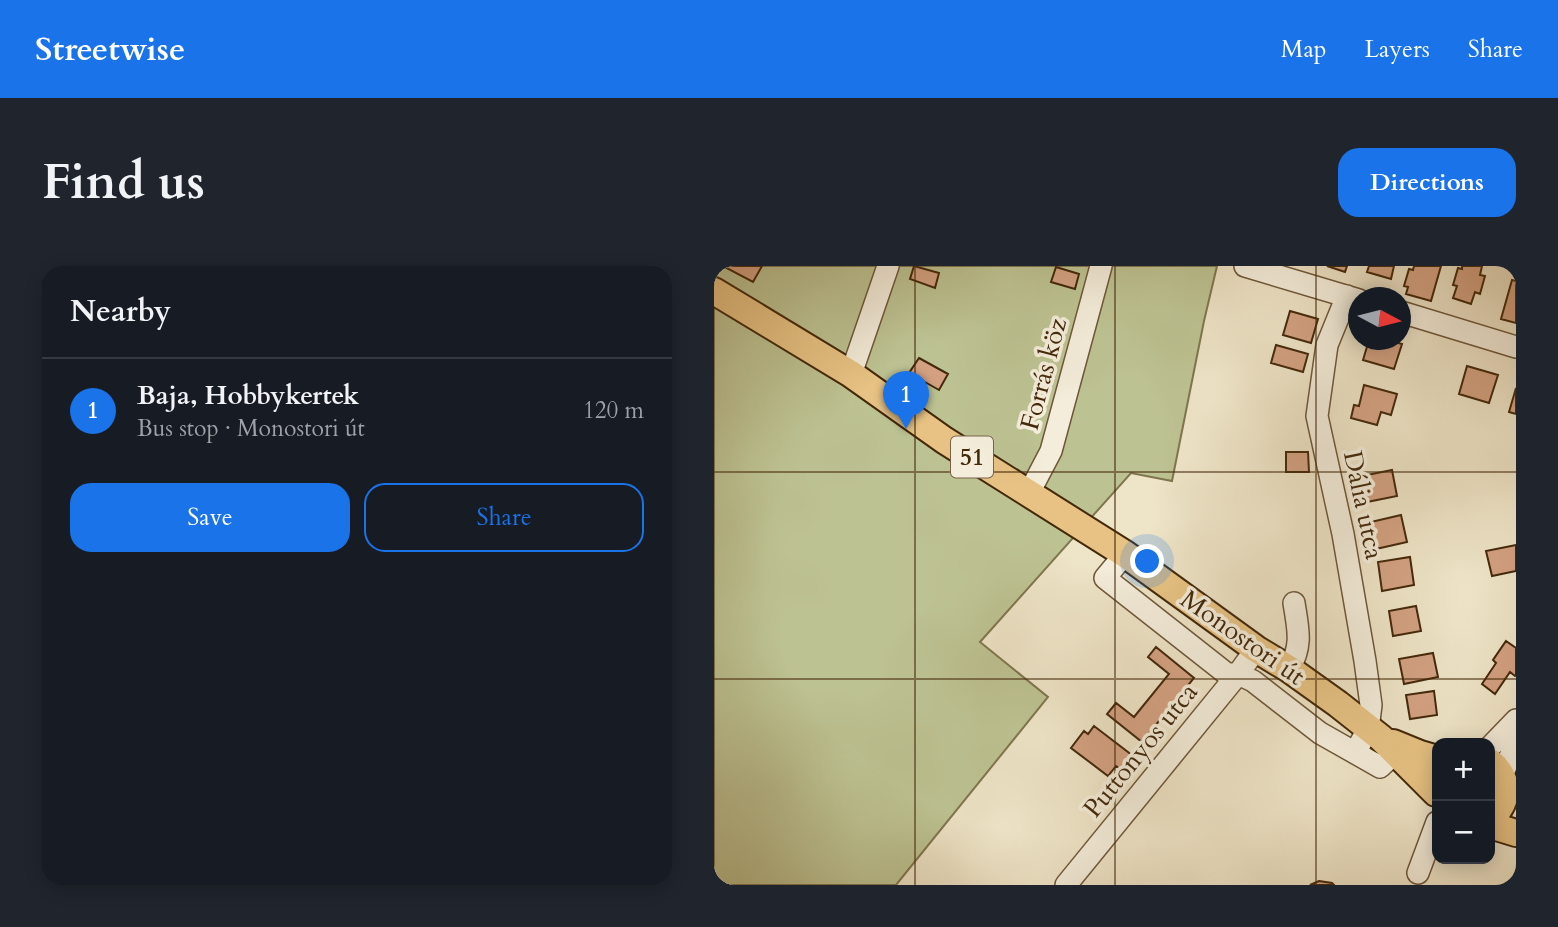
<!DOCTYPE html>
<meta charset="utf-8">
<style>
:root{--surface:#171b24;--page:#20242c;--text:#f1f3f6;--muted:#9ea1a6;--line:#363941;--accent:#1a73e8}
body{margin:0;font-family:Cardo,serif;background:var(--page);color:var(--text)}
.controls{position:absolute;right:21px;bottom:21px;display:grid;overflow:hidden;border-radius:14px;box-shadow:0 4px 18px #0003}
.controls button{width:63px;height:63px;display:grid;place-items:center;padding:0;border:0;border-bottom:2px solid var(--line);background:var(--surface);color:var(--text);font:35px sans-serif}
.compass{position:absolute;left:634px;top:21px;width:63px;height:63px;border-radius:50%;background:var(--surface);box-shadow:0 4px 18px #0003;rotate:97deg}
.you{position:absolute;left:434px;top:296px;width:24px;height:24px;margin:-18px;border:5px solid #fff;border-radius:50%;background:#1a73e8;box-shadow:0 0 0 10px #1a73e833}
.badge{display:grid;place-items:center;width:46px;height:46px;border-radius:50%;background:var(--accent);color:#fff;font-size:23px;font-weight:700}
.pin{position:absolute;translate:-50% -58px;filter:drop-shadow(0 2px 4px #0008)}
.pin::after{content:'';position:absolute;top:37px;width:24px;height:21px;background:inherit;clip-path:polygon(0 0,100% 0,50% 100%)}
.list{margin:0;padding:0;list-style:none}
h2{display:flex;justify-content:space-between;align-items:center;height:91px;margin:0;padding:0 28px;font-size:30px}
h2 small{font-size:23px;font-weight:400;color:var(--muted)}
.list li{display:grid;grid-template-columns:46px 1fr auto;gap:21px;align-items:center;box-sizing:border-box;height:105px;padding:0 28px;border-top:2px solid var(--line)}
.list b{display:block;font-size:26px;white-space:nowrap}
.list p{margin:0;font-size:23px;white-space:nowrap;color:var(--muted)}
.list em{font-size:23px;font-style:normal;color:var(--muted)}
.actions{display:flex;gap:14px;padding:21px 28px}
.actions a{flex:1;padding:16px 0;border:2px solid var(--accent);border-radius:21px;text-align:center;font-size:24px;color:var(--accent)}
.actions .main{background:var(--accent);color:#fff}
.map{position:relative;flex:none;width:802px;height:619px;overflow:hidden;border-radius:21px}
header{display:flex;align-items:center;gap:42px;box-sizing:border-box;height:98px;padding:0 35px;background:var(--accent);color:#fff}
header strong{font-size:33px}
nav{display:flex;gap:38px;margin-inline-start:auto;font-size:24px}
.intro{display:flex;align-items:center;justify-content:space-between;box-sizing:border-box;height:168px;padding:0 42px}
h1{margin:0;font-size:49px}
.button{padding:18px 32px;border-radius:21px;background:var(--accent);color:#fff;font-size:24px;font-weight:700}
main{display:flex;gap:42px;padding:0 42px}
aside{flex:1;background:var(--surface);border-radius:21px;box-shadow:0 4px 18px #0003}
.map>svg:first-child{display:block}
.green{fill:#bdc292;stroke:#80754e;stroke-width:2}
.building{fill:#d3a182;stroke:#43280a;stroke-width:2}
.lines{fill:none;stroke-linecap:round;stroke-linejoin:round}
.minor-casing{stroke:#6e5739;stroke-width:24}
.major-casing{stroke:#43280a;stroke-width:30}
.minor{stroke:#f4eddb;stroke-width:21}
.major{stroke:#e7c284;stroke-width:26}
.grid{fill:none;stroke:#43280a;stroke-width:2;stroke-opacity:0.55}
.labels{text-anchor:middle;stroke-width:7;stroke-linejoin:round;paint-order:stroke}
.shield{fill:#f4eddb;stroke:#786349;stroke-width:2}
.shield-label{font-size:24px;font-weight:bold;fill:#43280a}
.street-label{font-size:26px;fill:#43280a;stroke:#f4eddb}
</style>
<header>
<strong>Streetwise</strong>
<nav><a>Map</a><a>Layers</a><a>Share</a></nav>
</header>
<div class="intro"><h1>Find us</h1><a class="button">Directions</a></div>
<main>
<aside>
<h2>Nearby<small></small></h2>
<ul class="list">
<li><span class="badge">1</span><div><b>Baja, Hobbykertek</b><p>Bus stop · Monostori út</p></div><em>120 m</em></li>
</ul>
<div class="actions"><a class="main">Save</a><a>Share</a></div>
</aside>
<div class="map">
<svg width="802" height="619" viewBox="0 0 802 619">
<rect width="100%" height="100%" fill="#eee4c7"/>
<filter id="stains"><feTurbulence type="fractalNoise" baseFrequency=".00286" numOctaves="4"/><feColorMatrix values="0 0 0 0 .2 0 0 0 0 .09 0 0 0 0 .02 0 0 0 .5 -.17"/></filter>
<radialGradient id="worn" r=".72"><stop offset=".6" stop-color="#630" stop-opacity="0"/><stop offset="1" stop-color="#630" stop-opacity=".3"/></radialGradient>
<path class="green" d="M 0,0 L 503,0 L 490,55 L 458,215 L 417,207 L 266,376 L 334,431 L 182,619 L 0,619 Z"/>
<path class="building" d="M 9,0 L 48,0 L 39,16 Z
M 200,0 L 225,7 L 221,22 L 196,13 Z
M 613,0 L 633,0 L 631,6 Z
M 655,0 L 680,0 L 677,13 L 653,6 Z
M 700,0 L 727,0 L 717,35 L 692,28 L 694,21 L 690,20 L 695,3 L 699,4 Z
M 748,0 L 768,0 L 766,9 L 771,10 L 766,28 L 761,26 L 757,38 L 739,32 L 743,20 L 739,19 L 744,2 L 748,3 Z
M 342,1 L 365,8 L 361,23 L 337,16 Z
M 798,14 L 802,15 L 802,57 L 787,53 Z
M 576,45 L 604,53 L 597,77 L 569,69 Z
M 655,74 L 673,74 L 688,78 L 680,103 L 649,94 Z
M 562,79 L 594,88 L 589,106 L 557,97 Z
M 205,92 L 234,108 L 225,124 L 195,107 Z
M 753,100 L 784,109 L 775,137 L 745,128 Z
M 650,119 L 683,128 L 677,149 L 667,146 L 663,159 L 637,152 L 640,139 L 645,140 Z
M 802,122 L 802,148 L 795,146 Z
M 572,186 L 594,186 L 595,206 L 572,206 Z
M 678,204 L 683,230 L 653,236 L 648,210 Z
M 687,249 L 693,276 L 662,283 L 657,256 Z
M 802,279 L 802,305 L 778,310 L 772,285 Z
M 696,291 L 700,319 L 668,325 L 664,296 Z
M 702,340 L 707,365 L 679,370 L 675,345 Z
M 792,375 L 802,382 L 802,409 L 801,410 L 796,406 L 781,428 L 768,418 L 782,397 L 779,394 Z
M 442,381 L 480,412 L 428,476 L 393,448 L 402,437 L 420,451 L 455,408 L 434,391 Z
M 719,387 L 724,411 L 690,418 L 685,393 Z
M 720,425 L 723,449 L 696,453 L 692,429 Z
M 380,460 L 423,493 L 412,507 L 402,500 L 394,510 L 357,482 L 370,465 L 374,468 Z
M 605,615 L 618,617 L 620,619 L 596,619 Z"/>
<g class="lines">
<defs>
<path id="minor" d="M 531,0 L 645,34
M 633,30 L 613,79 L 603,150 L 629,268 L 651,395 L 657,439 L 654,463 L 641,487
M 687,46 L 802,81
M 137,108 L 174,0
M 315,227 L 337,185 L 387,0
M 411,288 L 391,312 L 513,408 L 524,408 L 539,415 L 606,467 L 666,501 L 682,486
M 575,403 C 589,379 584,363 580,337
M 776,481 L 802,454
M 788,510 L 802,476
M 704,607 L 723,556
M 352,619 L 524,408 L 542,383"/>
<path id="major" d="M 0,25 L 137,108 L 230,174 L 411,288 L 542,383 L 575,403 L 624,438 L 667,472 L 722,527
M 679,477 L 706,488 L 723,493
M 776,496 C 796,513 796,535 776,553
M 776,559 L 802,567"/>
</defs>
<use href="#minor" class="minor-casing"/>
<use href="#major" class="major-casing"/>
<use href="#minor" class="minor"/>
<use href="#major" class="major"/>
</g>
<path class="grid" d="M 201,0 L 201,619M 401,0 L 401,619M 602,0 L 602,619M 0,206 L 802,206M 0,413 L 802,413"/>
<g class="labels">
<rect class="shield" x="237" y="170.5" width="42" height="41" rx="5"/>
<g class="shield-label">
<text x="258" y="199">51</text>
</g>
<g class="street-label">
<text transform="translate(329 108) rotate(-75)" y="9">Forrás köz</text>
<text transform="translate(650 239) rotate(78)" y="9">Dália utca</text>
<text transform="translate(529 371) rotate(35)" y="9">Monostori út</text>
<text transform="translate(426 484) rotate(-51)" y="9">Puttonyos utca</text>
</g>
</g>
<rect width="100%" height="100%" filter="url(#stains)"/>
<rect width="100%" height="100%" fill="url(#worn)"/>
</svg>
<div class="controls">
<button>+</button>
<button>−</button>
</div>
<svg class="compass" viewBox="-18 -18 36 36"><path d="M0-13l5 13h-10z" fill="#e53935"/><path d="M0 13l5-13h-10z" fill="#9ea1a6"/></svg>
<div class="you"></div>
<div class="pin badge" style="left:192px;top:163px">1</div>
</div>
</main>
